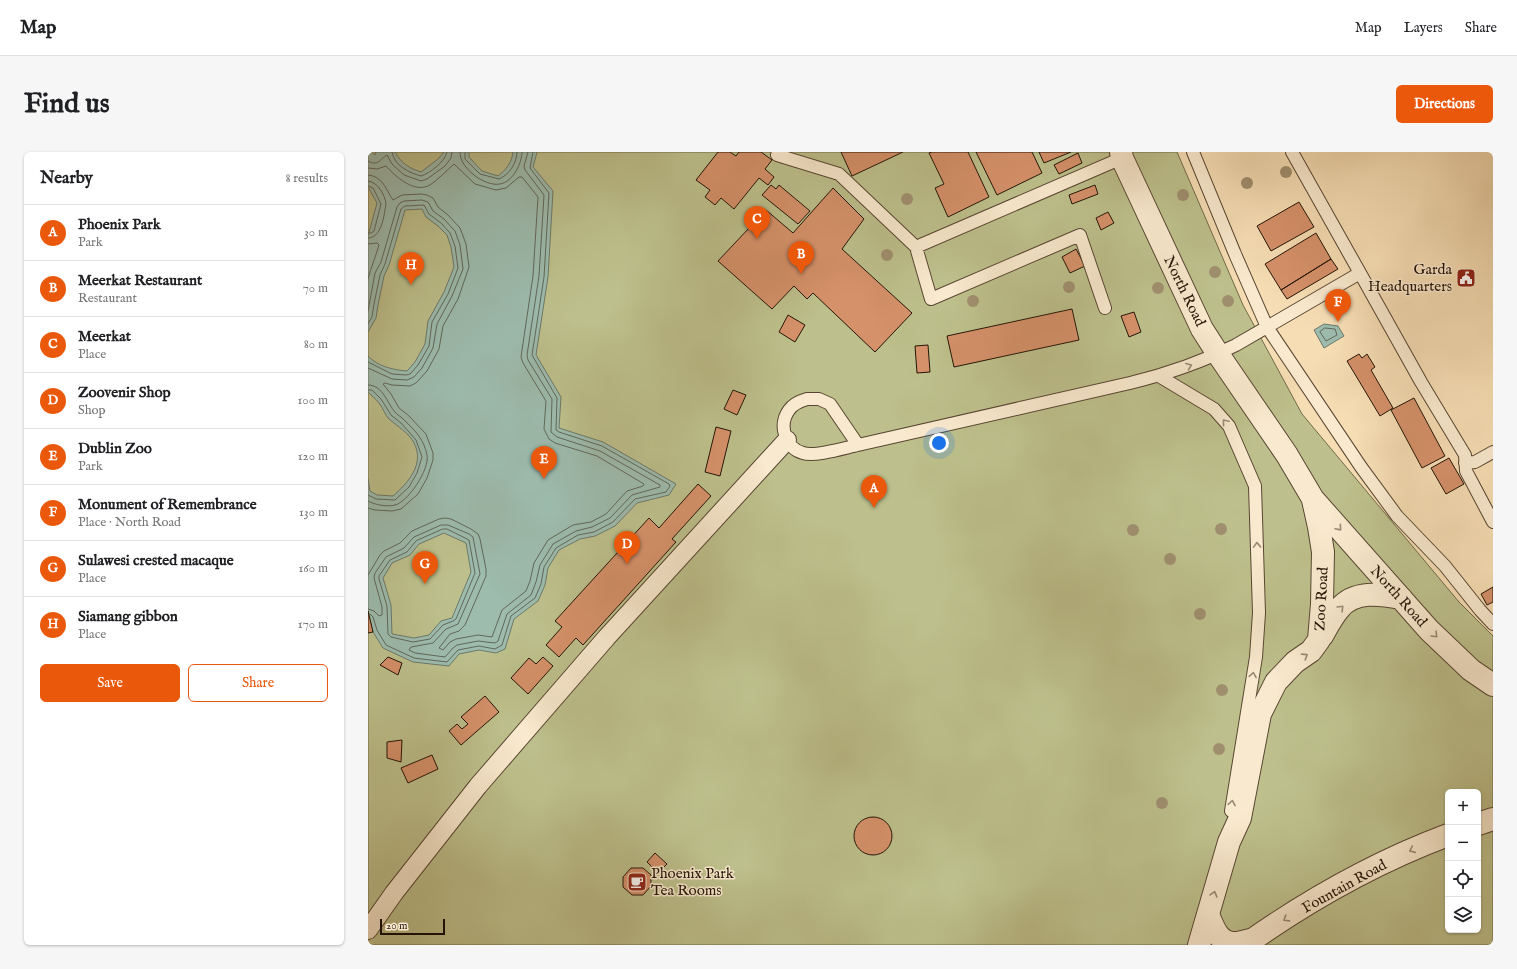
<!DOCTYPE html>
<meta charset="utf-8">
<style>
:root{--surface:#fff;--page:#f6f6f6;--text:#202124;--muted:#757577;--line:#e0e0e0;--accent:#ea580c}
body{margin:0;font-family:"IM FELL English",serif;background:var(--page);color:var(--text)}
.controls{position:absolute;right:12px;bottom:12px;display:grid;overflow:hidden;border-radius:6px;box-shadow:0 1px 3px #0004}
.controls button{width:36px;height:36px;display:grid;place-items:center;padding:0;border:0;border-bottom:1px solid var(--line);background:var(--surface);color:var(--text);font:20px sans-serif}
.scale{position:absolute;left:12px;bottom:10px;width:65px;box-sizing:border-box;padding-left:4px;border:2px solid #241407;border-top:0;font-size:11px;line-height:14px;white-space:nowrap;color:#241407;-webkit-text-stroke:3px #f9e9ce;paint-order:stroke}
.you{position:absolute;left:571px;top:291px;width:14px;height:14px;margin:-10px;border:3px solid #fff;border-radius:50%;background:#1a73e8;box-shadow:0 0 0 6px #1a73e833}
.badge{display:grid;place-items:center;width:26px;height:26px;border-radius:50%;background:var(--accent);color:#fff;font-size:13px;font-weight:700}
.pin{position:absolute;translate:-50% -33px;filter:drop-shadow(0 1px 2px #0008)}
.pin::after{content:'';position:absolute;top:21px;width:14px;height:12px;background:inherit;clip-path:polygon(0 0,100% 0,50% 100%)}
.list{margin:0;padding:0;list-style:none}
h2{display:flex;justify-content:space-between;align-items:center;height:52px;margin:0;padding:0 16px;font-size:17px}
h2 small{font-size:13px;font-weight:400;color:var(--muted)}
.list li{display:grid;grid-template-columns:26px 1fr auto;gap:12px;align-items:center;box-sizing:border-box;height:56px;padding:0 16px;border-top:1px solid var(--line)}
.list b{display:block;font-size:15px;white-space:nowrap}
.list p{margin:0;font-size:13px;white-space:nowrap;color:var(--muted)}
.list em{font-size:13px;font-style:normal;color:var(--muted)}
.actions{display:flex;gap:8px;padding:12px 16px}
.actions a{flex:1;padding:9px 0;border:1px solid var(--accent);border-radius:6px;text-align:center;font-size:14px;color:var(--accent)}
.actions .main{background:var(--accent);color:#fff}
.icon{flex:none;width:22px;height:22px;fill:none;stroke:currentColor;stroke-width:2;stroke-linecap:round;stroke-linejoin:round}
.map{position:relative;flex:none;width:1125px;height:793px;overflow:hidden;border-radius:6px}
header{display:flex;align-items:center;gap:24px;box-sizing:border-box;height:56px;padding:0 20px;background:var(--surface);border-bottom:1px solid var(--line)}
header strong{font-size:19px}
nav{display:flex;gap:22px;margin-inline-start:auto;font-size:14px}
.intro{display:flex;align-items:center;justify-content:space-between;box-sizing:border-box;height:96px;padding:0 24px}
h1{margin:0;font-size:28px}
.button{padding:10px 18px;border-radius:6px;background:var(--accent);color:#fff;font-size:14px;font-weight:700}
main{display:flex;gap:24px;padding:0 24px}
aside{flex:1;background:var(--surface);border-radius:6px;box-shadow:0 1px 3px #0004}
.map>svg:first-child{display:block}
.green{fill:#bdc08c;stroke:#706a4a;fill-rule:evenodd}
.water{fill:#9dbcae;stroke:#6d796b;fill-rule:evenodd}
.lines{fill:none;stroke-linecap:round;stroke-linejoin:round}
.shore{stroke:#60685a;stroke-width:1}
.building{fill:#d5916a;stroke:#241407}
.service-casing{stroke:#584632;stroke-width:14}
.pedestrian-casing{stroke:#584632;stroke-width:20}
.minor-casing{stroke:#584632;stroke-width:24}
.service{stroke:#f9e9ce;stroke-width:12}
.pedestrian{stroke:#f9e9ce;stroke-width:18}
.minor{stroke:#f9e9ce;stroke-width:22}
.tree{fill:#a08f6f}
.oneway{stroke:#998974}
.labels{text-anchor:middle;stroke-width:3;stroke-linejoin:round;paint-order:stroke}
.poi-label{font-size:15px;fill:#241407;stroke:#f9e9ce;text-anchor:end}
.street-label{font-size:15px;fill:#241407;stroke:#f9e9ce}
</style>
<header>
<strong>Map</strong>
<nav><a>Map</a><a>Layers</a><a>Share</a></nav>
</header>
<div class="intro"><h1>Find us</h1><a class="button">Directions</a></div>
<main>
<aside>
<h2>Nearby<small>8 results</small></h2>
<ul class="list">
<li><span class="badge">A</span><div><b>Phoenix Park</b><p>Park</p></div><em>30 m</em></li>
<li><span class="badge">B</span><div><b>Meerkat Restaurant</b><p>Restaurant</p></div><em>70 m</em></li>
<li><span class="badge">C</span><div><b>Meerkat</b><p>Place</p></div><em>80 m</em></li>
<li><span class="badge">D</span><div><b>Zoovenir Shop</b><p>Shop</p></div><em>100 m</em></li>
<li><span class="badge">E</span><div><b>Dublin Zoo</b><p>Park</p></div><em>120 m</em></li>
<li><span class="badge">F</span><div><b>Monument of Remembrance</b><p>Place · North Road</p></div><em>130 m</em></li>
<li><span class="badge">G</span><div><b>Sulawesi crested macaque</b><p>Place</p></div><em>160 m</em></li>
<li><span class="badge">H</span><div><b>Siamang gibbon</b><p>Place</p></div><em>170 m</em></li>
</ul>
<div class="actions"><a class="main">Save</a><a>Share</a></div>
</aside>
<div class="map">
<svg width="1125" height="793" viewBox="0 0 1125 793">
<rect width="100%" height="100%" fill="#f6ddb4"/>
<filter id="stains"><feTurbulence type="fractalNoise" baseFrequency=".005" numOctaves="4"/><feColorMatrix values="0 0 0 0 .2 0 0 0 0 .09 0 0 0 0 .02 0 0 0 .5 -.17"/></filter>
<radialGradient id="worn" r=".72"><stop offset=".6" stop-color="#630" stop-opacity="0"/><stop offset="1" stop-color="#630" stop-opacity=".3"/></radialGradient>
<path class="green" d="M 0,0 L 809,0 L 875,153 L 934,262 L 1091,450 L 1125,484 L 1125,793 L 0,793 ZM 1080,640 L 1110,640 L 1110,778 L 1080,778 Z"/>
<path class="water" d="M 0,0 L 3,0 L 7,3 L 8,0 L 27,0 C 34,12 41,16 53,20 L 70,7 L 76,0 L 101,0 L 101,5 L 114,19 L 130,24 C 138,18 144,10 145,0 L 169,0 L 165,15 L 185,39 L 180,125 L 168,203 L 193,245 L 191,276 L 235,290 L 308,332 L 301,343 L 269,351 L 247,374 L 227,384 L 212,387 L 191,398 L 180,416 L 177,433 L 170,449 L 146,467 L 137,497 L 128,501 L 111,498 L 91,502 L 81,514 L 45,510 L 15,496 L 5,480 L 0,459 L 0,327 L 2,339 L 9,343 L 25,344 C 40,331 57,312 46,291 C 41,281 29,274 21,267 C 17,263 15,256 11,251 C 8,247 4,244 0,240 L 0,204 C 9,214 25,218 39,219 L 47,210 L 57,192 L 60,169 L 76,140 L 86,115 L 83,95 L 79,83 L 70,74 L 58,65 L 54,57 L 37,58 L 21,113 L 16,124 L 10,153 L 8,166 L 0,180 L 0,84 L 9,51 L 0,35 ZM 76,381 L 98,391 L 103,420 L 84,466 L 73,469 L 61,483 L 46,486 L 24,482 L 23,453 L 15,426 L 24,411 L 42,403 L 51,392 Z
M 956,172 L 970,174 L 976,184 L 956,196 L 946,178 Z"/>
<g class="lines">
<path class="shore" d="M 24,0 C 26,14 42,21 53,24 C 62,21 77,10 79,0
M 92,0 C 91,16 117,35 132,32 C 145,30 154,11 154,0
M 97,0 L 97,7 L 112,22 L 131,27 C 141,23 149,11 149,0
M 0,9 C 10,15 12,7 19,3 L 24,12 L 36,23 L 53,29 L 59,27 L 77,14 L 83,6 L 84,0
M 0,16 L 9,17 L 18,14 C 27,24 46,42 62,33 C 71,27 78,19 86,12 L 107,32 L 128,38 L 138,36 L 151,25 L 154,25 L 170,45 L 165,124 L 153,205 L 155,211 L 178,249 L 176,277 L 181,287 L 187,291 L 229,304 L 276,332 L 275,334 L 259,339 L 238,362 L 223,370 L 205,373 L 180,388 L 166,411 L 162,429 L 158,439 L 134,458 L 124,485 L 110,483 L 88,487 L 82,490 L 75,498 L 71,496 L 82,482 L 91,479 L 97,473 L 118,424 L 118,417 L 112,387 L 110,382 L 103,377 L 83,367 L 77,366 L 71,367 L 44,379 L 32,391 L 16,399 L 12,403 L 0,423
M 0,23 C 15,24 18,38 25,48 L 34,43 L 53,42 L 59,43 L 65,46 L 70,55 L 80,63 L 92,76 L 98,92 L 101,115 L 90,147 L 75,174 L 71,197 L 59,219 L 48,231 L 42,234 L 24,233 L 17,231 L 15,232 L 23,242 L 31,256 L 40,263 L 58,282 L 65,301 L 65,308 L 59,326 L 50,342 L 33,357 L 24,359 L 7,358 L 0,356
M 0,29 C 10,30 17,43 18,52 C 16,63 14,86 0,86
M 0,34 L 5,36 L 13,52 L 6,79 L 3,81 L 0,81
M 0,92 L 9,91 L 11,93 C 8,104 3,115 0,127
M 0,159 L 7,121 L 13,110 L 29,55 L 32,51 L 36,49 L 54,48 L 60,50 L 65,59 L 76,67 L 87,79 L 92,93 L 95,117 L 84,144 L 69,172 L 65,196 L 54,216 L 46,225 L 39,228 L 24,227 L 0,216
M 0,172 L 4,165 L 6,152 L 12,123 L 17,112 L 33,57 L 37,54 L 56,53 L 61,62 L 73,71 L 82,81 L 87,94 L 90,116 L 80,142 L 64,170 L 61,194 L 50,213 L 42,222 L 38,223 L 24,222 L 0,210
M 957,176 L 967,177 L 969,183 L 958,189 L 952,180 Z
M 0,233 C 15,233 19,251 27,260 C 29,263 34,265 36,268 C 48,279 56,288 59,303 C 62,317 40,350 27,353 C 19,355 7,353 0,349
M 0,238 L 4,238 L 13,247 L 23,263 L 33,271 L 48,288 L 54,305 L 49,321 L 41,335 L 27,348 L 8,347 L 0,343
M 75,377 L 79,377 L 101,388 L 107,421 L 88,467 L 85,469 L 75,473 L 62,487 L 45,490 L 23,485 L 20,482 L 19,454 L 11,427 L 11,424 L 22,408 L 39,400 L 48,389 Z
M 0,457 L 6,459 L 11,464 L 14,463 L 14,455 L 6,426 L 7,421 L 18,405 L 36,396 L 46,385 L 73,373 L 80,373 L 101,382 L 105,385 L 112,422 L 90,472 L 78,477 L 65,491 L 43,495 L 41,498 L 47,501 L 77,505 L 85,496 L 89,493 L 110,489 L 127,491 L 130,489 L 139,462 L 163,443 L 168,430 L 172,413 L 185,392 L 208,379 L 224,375 L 242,366 L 264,343 L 292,335 L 292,333 L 232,299 L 189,285 L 183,280 L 184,247 L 160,208 L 159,203 L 171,124 L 176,43 L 157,18 L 156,14 L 160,0
M 2,462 L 5,465 L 9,478 L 18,493 L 46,506 L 79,510 L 90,498 L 111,494 L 127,497 L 134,493 L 143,464 L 167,446 L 173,432 L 176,415 L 188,396 L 210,383 L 226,380 L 245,370 L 267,347 L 298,340 L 302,334 L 301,332 L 234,294 L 191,280 L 188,278 L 189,246 L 164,203 L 176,125 L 181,41 L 162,16 L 165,0"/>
</g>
<path class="building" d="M 350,0 L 362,0 L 368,4 L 371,0 L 393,0 L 404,8 L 397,17 L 406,25 L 400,33 L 391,26 L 366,57 L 353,46 L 347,53 L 337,45 L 342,38 L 328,28 Z
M 473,0 L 535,0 L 484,24 Z
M 564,0 L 600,0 L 621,45 L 580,65 L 567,36 L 576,32 L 561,1 Z
M 608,0 L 664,0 L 674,21 L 629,43 Z
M 671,0 L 703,0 L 676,11 Z
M 710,1 L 714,11 L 691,22 L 686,13 Z
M 403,33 L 408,37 L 411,33 L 442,59 L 430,72 L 394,43 Z
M 727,33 L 730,42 L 704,52 L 701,43 Z
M 465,36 L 496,67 L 474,97 L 544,161 L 507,200 L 445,141 L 439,147 L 426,134 L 404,157 L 350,109 L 398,58 L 425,81 Z
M 931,50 L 946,75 L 903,99 L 889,74 Z
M 740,60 L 746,71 L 733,78 L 728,66 Z
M 948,81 L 963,107 L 913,138 L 897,112 Z
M 708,97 L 717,114 L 702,121 L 694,105 Z
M 963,107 L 970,117 L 919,147 L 913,138 Z
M 704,157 L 711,188 L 586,215 L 579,184 Z
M 766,160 L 773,180 L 761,185 L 753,164 Z
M 420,163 L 437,173 L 427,190 L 411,180 Z
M 560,193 L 562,220 L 549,221 L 547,194 Z
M 991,202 L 994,206 L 999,202 L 1007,215 L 1003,218 L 1025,256 L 1012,264 L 979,209 Z
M 365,238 L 378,243 L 369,263 L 356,257 Z
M 1046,246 L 1077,304 L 1054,316 L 1023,258 Z
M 348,275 L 363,279 L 352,324 L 337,320 Z
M 1081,306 L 1096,332 L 1078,342 L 1063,316 Z
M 330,332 L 343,344 L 304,387 L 308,390 L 215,493 L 208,486 L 191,505 L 178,493 L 194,475 L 187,469 L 281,366 L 291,376 Z
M 1125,435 L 1125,450 L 1119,453 L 1113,442 Z
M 0,459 L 5,480 L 0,481 Z
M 20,505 L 34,511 L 30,523 L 12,513 Z
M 175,505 L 185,514 L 160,542 L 143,526 L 161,506 L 168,512 Z
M 117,544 L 131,560 L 93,593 L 81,579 L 89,572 L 94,577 L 100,572 L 93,565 Z
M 34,588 L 33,610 L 19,606 L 19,590 Z
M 64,603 L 70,617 L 40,631 L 33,616 Z
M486 684a19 19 0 1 1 38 0a19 19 0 1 1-38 0Z
M 287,701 L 299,712 L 290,721 L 279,710 Z
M 263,716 L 275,716 L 283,723 L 283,734 L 275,743 L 264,743 L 255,735 L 255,725 Z"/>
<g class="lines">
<defs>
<path id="service" d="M 825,0 L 867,102 L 899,175 L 993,315 L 1029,364 L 1077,414 L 1112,458 L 1125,472
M 924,0 L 992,121
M 409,3 L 471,22 L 548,95 L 754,6
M 548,95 L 563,147 L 712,83 L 737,156
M 791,224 L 846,257 L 861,274 L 887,334 L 891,461 L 888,505 L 863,659
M 439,247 L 451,247 L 462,252 L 490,293 C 476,296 447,305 435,301 C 417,296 410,273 421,258 C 425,252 432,249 439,247 Z
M 490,293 L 762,231 C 799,222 834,210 868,193 L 992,121 L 1053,230 L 1097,303 L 1098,319 L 1125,370
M 1097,311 L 1107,310 L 1125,300"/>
<path id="pedestrian" d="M 0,778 L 26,741 L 110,634 L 239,485 L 419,288"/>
<path id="minor" d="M 753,0 L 754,6 L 834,177 L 850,202 L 919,303 L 945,347 L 1061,478 L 1103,518 L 1125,533
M 954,484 C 959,475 964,465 971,457 C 986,438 1012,442 1033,446
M 1110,672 L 1125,667
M 840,762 C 845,775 851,792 867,791 C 873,791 880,788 886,787
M 831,793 L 861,690 L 872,666 L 892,562 L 908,530 L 927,510 L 943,499 L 951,488 L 954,452 L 955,400 L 951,375 L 945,348
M 877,793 C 939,749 1008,710 1080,683"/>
</defs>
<use href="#service" class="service-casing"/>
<use href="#pedestrian" class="pedestrian-casing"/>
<use href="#minor" class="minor-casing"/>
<use href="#service" class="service"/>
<use href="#pedestrian" class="pedestrian"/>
<use href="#minor" class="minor"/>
</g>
<g class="tree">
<circle cx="918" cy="20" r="6"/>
<circle cx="879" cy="31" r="6"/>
<circle cx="815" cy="43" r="6"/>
<circle cx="539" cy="47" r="6"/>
<circle cx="519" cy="103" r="6"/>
<circle cx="847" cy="120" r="6"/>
<circle cx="701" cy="135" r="6"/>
<circle cx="790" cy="136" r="6"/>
<circle cx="605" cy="149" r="6"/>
<circle cx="860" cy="149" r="6"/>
<circle cx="853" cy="377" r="6"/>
<circle cx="765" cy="378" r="6"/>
<circle cx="802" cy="407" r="6"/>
<circle cx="832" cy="462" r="6"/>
<circle cx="854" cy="538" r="6"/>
<circle cx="851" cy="597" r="6"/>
<circle cx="794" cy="651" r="6"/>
</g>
<defs><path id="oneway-chevron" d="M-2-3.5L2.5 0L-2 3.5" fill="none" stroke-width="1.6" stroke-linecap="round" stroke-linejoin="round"/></defs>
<g class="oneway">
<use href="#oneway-chevron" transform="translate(821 214) rotate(-21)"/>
<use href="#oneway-chevron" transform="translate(857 270) rotate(-130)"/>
<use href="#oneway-chevron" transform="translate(971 376) rotate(49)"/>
<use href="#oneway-chevron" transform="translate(889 393) rotate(-92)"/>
<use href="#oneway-chevron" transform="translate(973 456) rotate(-45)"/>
<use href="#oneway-chevron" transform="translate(1067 483) rotate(45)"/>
<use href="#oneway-chevron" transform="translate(937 504) rotate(-33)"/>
<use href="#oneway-chevron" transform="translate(885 523) rotate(-81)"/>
<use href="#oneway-chevron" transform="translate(864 651) rotate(-81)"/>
<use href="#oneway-chevron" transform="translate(1044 698) rotate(156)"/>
<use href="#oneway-chevron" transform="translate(846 742) rotate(-74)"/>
<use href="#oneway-chevron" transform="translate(918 767) rotate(148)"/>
</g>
<defs>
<symbol id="civic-square" viewBox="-11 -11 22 22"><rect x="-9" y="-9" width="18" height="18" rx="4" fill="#8f2418" stroke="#f9e9ce"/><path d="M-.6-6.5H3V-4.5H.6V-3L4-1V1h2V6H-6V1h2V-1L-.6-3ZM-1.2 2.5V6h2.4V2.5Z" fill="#fff"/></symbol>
<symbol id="cafe-square" viewBox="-11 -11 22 22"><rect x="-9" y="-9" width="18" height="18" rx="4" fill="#8f2418" stroke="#f9e9ce"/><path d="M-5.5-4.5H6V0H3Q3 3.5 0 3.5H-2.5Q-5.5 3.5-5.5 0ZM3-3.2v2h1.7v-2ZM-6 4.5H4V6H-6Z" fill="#fff"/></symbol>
</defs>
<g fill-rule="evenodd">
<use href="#civic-square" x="1087" y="115" width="22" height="22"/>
<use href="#cafe-square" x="258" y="719" width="22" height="22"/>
</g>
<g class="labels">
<g class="poi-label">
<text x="1084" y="122">Garda<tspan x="1084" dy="17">Headquarters</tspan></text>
<text x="283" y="726" text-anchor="start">Phoenix Park<tspan x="283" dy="17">Tea Rooms</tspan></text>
</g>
<g class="street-label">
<text transform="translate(817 139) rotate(64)" y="5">North Road</text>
<text transform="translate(1031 444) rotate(48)" y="5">North Road</text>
<text transform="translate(953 447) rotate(-87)" y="5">Zoo Road</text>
<text transform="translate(976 734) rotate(-29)" y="5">Fountain Road</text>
</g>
</g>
<rect width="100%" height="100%" filter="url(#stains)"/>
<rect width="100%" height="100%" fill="url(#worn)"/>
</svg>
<div class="controls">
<button>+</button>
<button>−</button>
<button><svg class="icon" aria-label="locate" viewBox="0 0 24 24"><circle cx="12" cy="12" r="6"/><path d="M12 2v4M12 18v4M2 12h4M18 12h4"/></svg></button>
<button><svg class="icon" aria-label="layers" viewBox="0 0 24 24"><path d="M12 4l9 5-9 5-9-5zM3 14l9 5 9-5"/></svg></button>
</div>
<div class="scale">20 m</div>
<div class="you"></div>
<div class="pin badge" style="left:506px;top:356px">A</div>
<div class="pin badge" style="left:433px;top:122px">B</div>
<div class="pin badge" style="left:389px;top:87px">C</div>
<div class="pin badge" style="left:259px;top:412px">D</div>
<div class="pin badge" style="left:176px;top:327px">E</div>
<div class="pin badge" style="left:970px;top:170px">F</div>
<div class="pin badge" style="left:57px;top:432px">G</div>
<div class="pin badge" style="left:43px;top:133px">H</div>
</div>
</main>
